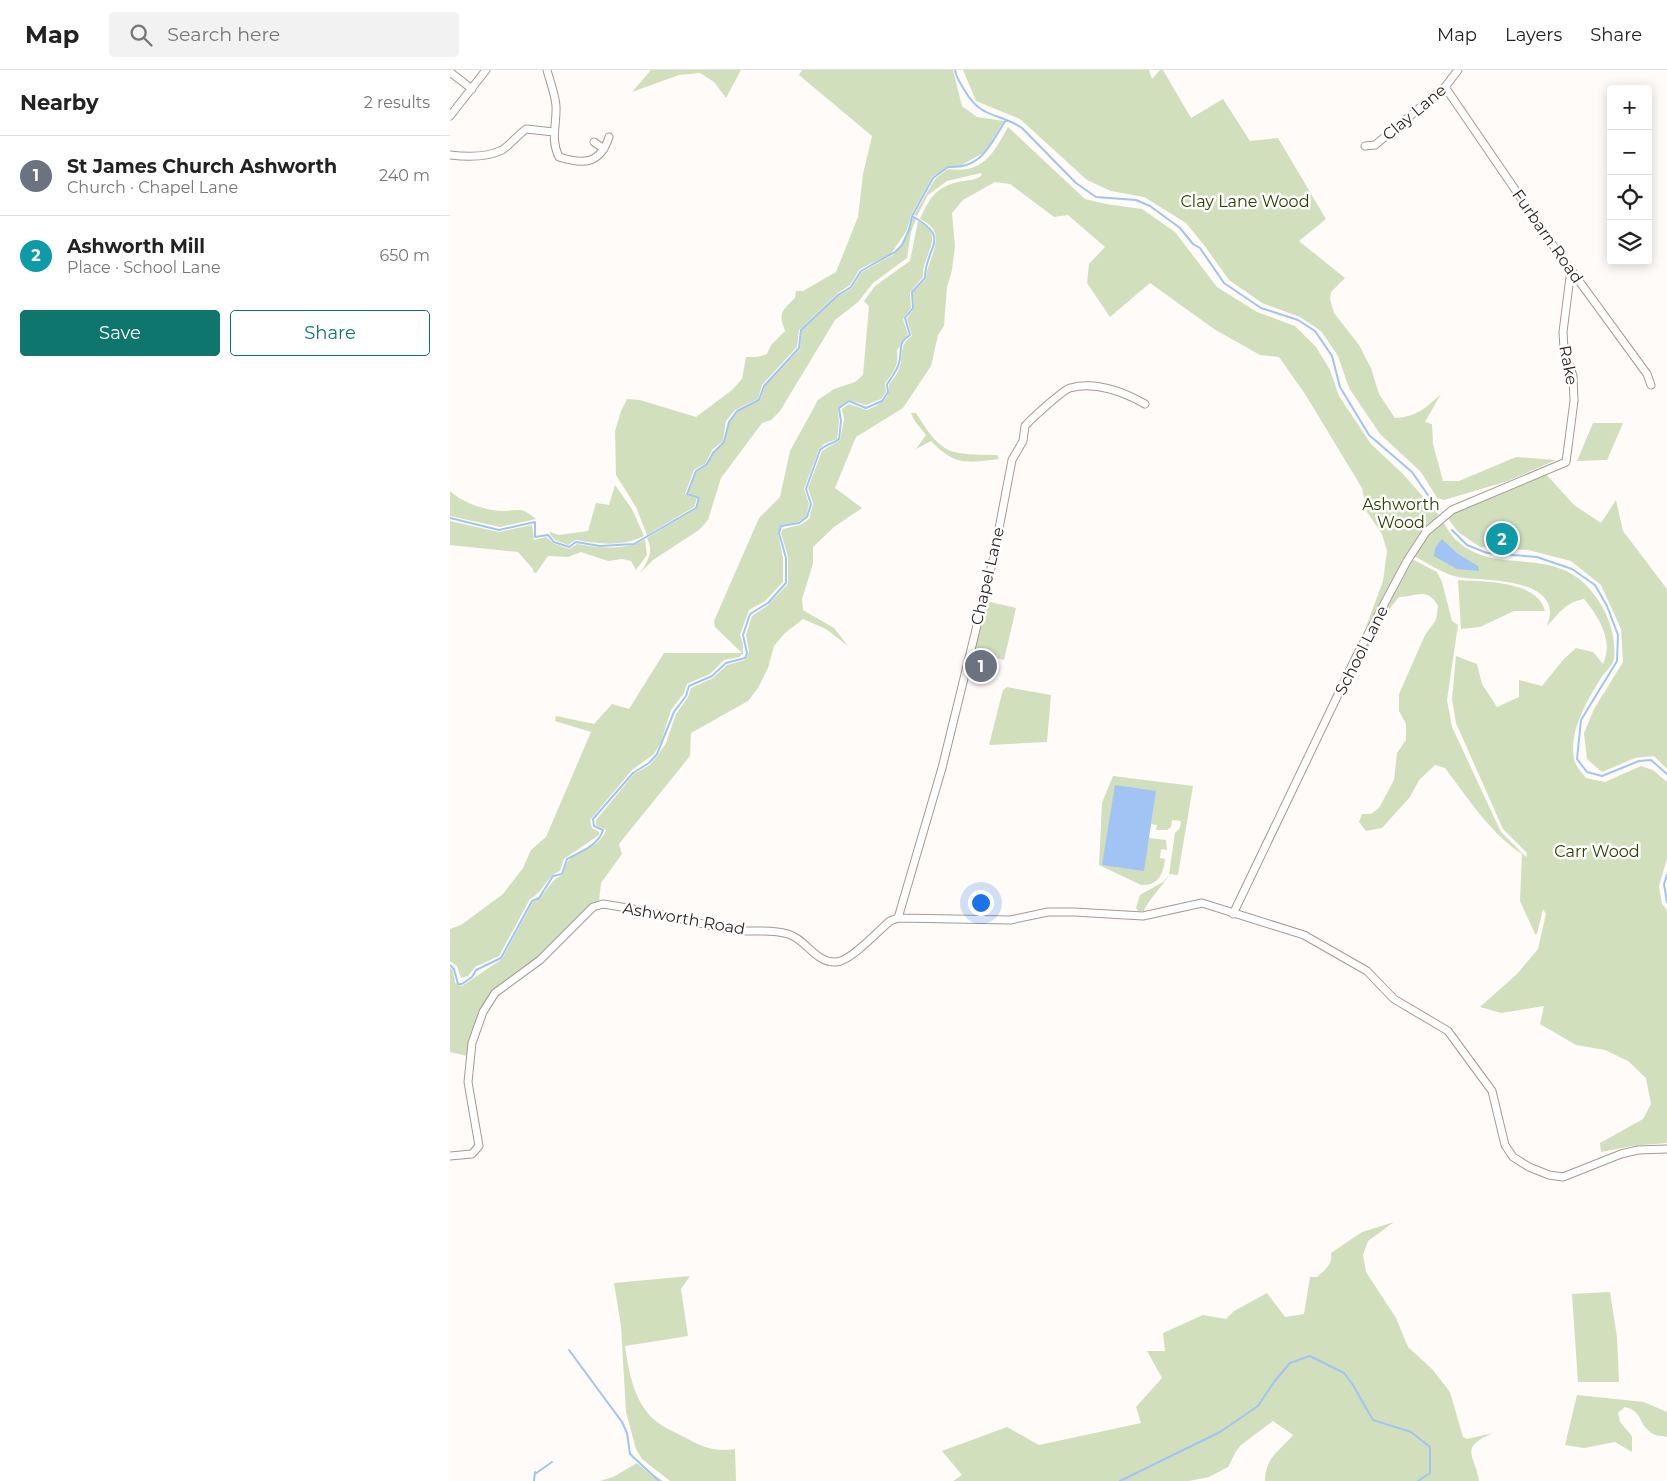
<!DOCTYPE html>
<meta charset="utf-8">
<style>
:root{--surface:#fff;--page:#f2f2f2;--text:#222;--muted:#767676;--line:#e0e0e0;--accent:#0f766e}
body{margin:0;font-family:Montserrat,sans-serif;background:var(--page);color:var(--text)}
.controls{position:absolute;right:15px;top:15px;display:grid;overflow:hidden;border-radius:5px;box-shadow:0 2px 12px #0003}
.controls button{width:45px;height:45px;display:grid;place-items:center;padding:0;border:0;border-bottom:1px solid var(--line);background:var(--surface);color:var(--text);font:25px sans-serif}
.you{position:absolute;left:530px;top:832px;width:18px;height:18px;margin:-12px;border:4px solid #fff;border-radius:50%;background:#1a73e8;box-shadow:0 0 0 8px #1a73e833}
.badge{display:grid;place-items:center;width:32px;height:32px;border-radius:50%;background:var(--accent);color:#fff;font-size:16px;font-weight:700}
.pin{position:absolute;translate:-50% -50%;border:2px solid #fff;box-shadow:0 1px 5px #0006}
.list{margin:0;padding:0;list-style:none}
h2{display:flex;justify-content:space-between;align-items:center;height:65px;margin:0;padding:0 20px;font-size:21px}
h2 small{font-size:16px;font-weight:400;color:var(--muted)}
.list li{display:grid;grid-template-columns:32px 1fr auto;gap:15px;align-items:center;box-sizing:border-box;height:80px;padding:0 20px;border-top:1px solid var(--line)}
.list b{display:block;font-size:19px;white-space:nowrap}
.list p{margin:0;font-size:16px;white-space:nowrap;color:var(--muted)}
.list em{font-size:16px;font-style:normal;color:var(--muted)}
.actions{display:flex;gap:10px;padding:15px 20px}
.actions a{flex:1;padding:11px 0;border:1px solid var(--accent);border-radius:5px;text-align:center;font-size:18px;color:var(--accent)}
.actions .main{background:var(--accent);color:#fff}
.icon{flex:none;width:28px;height:28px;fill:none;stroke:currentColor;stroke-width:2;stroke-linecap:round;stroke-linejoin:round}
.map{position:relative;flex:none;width:1217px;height:1411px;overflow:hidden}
header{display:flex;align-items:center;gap:30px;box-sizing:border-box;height:70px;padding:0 25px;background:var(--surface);border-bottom:1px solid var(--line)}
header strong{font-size:24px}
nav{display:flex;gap:28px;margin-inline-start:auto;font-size:18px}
.search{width:350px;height:45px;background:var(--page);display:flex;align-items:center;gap:12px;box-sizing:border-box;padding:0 18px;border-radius:5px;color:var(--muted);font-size:19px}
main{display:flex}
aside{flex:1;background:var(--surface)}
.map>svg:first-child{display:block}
.green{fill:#d1dfbd}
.water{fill:#a1c4f5}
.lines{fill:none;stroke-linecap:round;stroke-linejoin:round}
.stream{stroke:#a1c4f5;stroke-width:2}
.minor-casing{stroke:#a99891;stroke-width:9}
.minor{stroke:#fff;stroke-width:7}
.labels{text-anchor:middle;stroke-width:5;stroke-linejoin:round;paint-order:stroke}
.street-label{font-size:16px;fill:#2d2724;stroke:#fff}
.park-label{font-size:16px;fill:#2d3f00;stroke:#fff}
</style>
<header>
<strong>Map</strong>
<div class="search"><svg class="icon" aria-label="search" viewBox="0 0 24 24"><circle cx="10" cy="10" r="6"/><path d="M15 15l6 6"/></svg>Search here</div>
<nav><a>Map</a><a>Layers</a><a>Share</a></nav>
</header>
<main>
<aside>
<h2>Nearby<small>2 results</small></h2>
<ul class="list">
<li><span class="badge" style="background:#6b7280">1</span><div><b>St James Church Ashworth</b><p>Church · Chapel Lane</p></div><em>240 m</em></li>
<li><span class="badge" style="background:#0f9aa8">2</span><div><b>Ashworth Mill</b><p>Place · School Lane</p></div><em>650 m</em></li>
</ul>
<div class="actions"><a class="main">Save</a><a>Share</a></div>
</aside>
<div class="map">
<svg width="1217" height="1411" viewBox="0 0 1217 1411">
<rect width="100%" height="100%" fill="#fffbf9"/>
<path class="green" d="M 201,0 L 291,0 L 276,28 L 264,12 L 250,3 L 229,5 L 182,22 Z
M 352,0 L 503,0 L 512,36 L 527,47 L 554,51 L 535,82 L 510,96 L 499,96 L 482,107 L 461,145 L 457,160 L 441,184 L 410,199 L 400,215 L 388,223 L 349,260 L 347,277 L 312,315 L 308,329 L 285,340 L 276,351 L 273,371 L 262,380 L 256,393 L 244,400 L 235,424 L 247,429 L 244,437 L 197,465 L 186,437 L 166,405 L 165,361 L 171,341 L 177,329 L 190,330 L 246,347 L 282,320 L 292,309 L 296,287 L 307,287 L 317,284 L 321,275 L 335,261 C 328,242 332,241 345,228 L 346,221 L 353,221 L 386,202 L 408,147 L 413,104 L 422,66 L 349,5 Z
M 513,0 L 699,0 L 702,9 L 710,0 L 713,0 L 741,48 L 773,29 L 800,71 L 828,68 L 876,149 L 849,171 L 895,208 L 881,222 L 880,229 L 884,243 L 909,275 L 921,298 L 929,324 L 945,348 C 966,347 976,338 991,324 L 975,352 L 982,354 L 983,374 L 993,411 L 1009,411 L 1066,387 L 1106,390 L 1058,411 L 994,430 L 987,428 L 971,402 L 930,364 L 899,318 L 888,286 L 871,261 L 850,247 L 812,233 L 779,210 L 754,175 L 736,153 L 694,127 L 661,121 L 637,110 L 570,49 L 526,31 Z
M 558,57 L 635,129 L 656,134 L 692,139 L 725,162 L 767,217 L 807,242 L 845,256 L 866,277 L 880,300 L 889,326 L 921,374 L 953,404 L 989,445 L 968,466 L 955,486 L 907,581 L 933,511 L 937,481 L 932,464 L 917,442 L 912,418 L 855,324 L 829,287 L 810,285 L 764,259 L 700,213 L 660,247 L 637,213 L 639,194 L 655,177 L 618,145 L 604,147 L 560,114 L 545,112 L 513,130 L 502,143 L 505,176 L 502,200 L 497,217 L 494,256 L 488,265 L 481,296 L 453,338 L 406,367 L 385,418 L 412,438 L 384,457 L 363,477 L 363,494 L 352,529 L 353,540 L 384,558 L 398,576 L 376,559 L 353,549 L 335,563 L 324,576 L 318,598 L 308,618 L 298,631 L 241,663 L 240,686 L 169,774 L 172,784 L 151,813 L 149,831 L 141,834 L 90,887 L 47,919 L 29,945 L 21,964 L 17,986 L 0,982 L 0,898 L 3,900 L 5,913 L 12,916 L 52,889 L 83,832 C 97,826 98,810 113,805 C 114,801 116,793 119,790 C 131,777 148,780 156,760 L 146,755 L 146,750 L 184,704 L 200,695 L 208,685 L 216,673 L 226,644 L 238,627 L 241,618 L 263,608 L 277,595 L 295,590 L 299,582 L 296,565 L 302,546 L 318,535 L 338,514 L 338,487 L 331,463 L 333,459 L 350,455 L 359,449 L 363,433 L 358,418 L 372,381 L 390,370 L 394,349 L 392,339 L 399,334 L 417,340 C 430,334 440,330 439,314 C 442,310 446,306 448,301 C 455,288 447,275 462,266 L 457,249 L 464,238 L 463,222 L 476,209 C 477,186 501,164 470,149 C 481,125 487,116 513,111 C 520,110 527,110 532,105 L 531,103 L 497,111 L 478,125 L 467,146 L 464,145 L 485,109 L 498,99 C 533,104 543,84 558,57 Z
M 463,147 L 466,149 L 461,162 L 457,188 L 423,213 L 408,232 L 385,250 L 330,341 L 321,350 L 312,353 L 271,408 L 258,450 L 249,460 L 203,490 L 190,503 C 198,491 204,482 197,468 L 246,439 L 250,428 L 238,423 L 246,402 L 258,394 L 263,383 L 275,372 L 279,352 L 287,341 L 310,331 L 315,316 L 350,279 L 352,260 L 388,226 L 402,218 L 412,202 L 443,185 L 452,175 Z
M 468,151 C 498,166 471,185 473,207 L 460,222 L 461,238 L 453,249 L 458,264 L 447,280 C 449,295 444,302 435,313 L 436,322 L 431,329 L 416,335 L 399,330 L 388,338 L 389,352 L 387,369 L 374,374 L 369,379 L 354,419 L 359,434 L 356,447 L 348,452 L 331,455 L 328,463 L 333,488 L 333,512 L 315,531 L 299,540 L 290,565 L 293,573 L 293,584 L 289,587 L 274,590 L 260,604 L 237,614 L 234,623 L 221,640 L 211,672 L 204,684 L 182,700 L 140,750 L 142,758 L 149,762 L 149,765 L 114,789 L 110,801 C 96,806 94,822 80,829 L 49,886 L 25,897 L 18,906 L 11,908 L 7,896 L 0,891 L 0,859 L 11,855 L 53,824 L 73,798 L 81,780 L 96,767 L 141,662 L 105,651 L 106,646 L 144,654 L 162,634 L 179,639 L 214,583 L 292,583 L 265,557 L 264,551 L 309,448 L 330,427 L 340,381 L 368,330 L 384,319 L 405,312 L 413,305 L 419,236 L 414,231 L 425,216 L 460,191 Z
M 461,343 L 466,343 C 493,386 498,384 547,385 L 549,389 C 517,393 505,396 481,371 L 466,379 L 476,365 L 464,350 Z
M 1143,353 L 1173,353 L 1157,390 L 1127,391 Z
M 1096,404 L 1124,435 L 1151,453 L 1166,430 L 1173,461 L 1217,519 L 1217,699 L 1204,686 L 1185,688 L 1152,702 L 1137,689 L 1134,663 L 1144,639 L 1173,592 L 1171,559 L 1151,515 L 1121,491 L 1078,480 L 1030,477 L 1008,462 L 997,447 L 1011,438 Z
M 165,415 L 182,439 L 194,466 C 172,477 149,474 126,470 L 118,475 L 105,470 L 100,464 L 100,462 L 109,465 L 138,461 L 146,433 L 159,435 Z
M 0,421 C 13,433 36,441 54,441 C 71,440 72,437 86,449 L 50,457 L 0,446 Z
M 992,450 C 996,456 1000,464 1005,469 C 1049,512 1113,465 1153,538 C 1161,553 1166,571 1164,589 C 1163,595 1155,602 1151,608 C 1137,631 1119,660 1124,689 C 1125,695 1132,703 1136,708 L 1155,712 L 1191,696 L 1203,700 L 1217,712 L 1217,789 L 1209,816 L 1212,834 L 1217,840 L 1217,1073 L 1182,1076 L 1151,1082 L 1150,1073 L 1193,1049 L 1201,1034 L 1196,1008 L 1178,991 L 1155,980 L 1126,975 L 1090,954 L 1094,936 L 1051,943 L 1030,937 L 1067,904 L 1088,879 L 1096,844 L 1093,839 L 1087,864 L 1085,864 L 1070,831 L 1072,784 C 1040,763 1018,728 995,698 L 985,695 L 969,710 L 960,727 L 932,758 L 916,761 L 909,752 L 912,744 L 921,744 L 929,738 L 944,710 L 947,683 L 956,670 L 956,654 L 949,641 L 949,624 L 975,565 L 986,550 L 988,536 C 977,516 966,527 949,527 L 940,538 L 914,586 L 912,585 L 960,488 L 987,502 L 992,512 L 1002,551 L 1008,555 L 997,630 L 1002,657 L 1051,762 L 1076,787 L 1077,783 L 1053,759 L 1006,653 L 1002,629 L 1006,586 L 1027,594 L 1032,614 L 1047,637 L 1069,627 L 1069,610 L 1092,616 L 1113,590 L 1126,578 L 1143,582 L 1153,594 C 1164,571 1149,547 1134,529 C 1114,533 1110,543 1097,556 C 1098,551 1101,545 1100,541 C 1097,507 1031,511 1008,507 C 993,504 976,492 962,485 L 971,471 Z
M 0,451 L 49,462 L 82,455 L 84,470 L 96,467 L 103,473 L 119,479 L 127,474 C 150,478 175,481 195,469 L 197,485 L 186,500 L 181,491 L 172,489 L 158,491 L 131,482 L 118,487 L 98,486 L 86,503 L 83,502 L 83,499 L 68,482 L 0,475 Z
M 1008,510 C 1034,512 1087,510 1095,541 L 1064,541 L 1030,557 L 1011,559 Z
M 536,531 L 566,538 L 554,590 L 523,581 Z
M 557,617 L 601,625 L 597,672 L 539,675 L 553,620 Z
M 663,706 L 743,716 L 728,805 L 719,804 C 712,818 697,831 694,841 L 688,841 L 686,838 L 690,825 L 713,812 L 719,804 L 725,763 L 730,758 L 731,751 L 722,750 L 721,757 L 717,760 L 706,760 L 707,755 L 701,754 L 706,721 L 693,801 L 699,768 L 716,770 L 717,780 L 711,779 L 710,788 L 715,789 C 713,804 709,816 691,815 L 649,795 L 652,733 Z
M 944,1152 L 918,1171 L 913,1185 L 916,1202 L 946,1248 L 958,1277 L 982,1299 L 1000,1322 L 1013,1367 L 1017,1369 L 1043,1363 C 1008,1378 1025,1385 1029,1411 L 815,1411 C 815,1387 830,1381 843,1365 L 823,1351 L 791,1375 L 785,1383 L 778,1397 L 759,1407 L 739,1411 L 503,1411 L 512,1405 L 492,1381 L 557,1357 L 589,1375 L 691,1353 L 686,1337 L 712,1308 L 697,1281 L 715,1281 L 713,1263 L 753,1245 L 776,1249 L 784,1241 L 817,1223 L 835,1247 L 854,1244 L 860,1207 L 867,1207 C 875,1200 883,1194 881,1183 L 912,1162 Z
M 240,1206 L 231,1219 L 238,1266 L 175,1276 C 179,1303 184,1334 207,1352 C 215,1358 225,1362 234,1367 C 252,1377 264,1382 285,1379 L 286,1411 L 220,1411 L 192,1389 L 186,1379 L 176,1342 L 171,1256 L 164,1213 Z
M 1160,1222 L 1167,1267 L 1169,1312 L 1128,1312 L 1122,1224 Z
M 1127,1325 L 1194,1332 L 1217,1342 L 1217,1367 C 1211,1365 1205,1367 1199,1361 C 1188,1352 1193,1342 1175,1337 L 1168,1343 L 1170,1352 L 1182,1366 L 1182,1382 L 1165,1372 L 1134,1378 L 1115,1375 Z
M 187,1393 L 202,1406 L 204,1405 L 213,1411 L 150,1411 L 163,1407 Z"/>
<path class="water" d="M 992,469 L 1008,484 L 1028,496 L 1029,501 L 1007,499 L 984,486 L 985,478 Z
M 665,715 L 706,721 L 694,801 L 652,795 Z"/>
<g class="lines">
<path class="stream" d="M 505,0 C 506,8 511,14 515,21 C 532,50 549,42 572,58 L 626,113 L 646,127 L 686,130 L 700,136 L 730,158 L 743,174 L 750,178 L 774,213 L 811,238 L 848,250 L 865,261 L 882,286 L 890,317 L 919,365 L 962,402 L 987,438
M 0,448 L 49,460 L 85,452 L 85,467 L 98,465 L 104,472 L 119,477 L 126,472 L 150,476 L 184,474 L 246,438 L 249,428 L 237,424 L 246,401 L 257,394 L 263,383 L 274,372 L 279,352 L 287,341 L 309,330 L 314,316 L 349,278 L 351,260 L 388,225 L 401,217 L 411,201 L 445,182 L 452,175 L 459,160 L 462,146 L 483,108 L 498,97 C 533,99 540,74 556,50
M 1002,460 L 1017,475 L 1037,483 L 1087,487 L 1122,499 L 1145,515 L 1157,536 L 1168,565 L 1167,591 L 1131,650 L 1127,689 L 1137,702 L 1152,706 L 1189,691 L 1201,690 L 1217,704
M 1217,805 L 1214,814 L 1217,832
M 0,895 L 4,899 L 8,914 L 12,914 L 22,907 L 26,900 L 51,888 L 82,831 L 89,828 L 103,806 L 112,804 L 117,789 C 130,782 149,775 153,760 L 144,756 L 143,749 L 183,703 L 199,693 L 207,684 L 224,642 L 236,626 L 239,616 L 262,606 L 276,593 L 295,588 L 297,583 L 293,565 L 300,544 L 318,533 L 336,513 L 336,488 L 329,463 L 331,456 L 349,453 L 357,447 L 361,434 L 356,419 L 370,380 C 376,374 383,374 389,369 L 391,351 L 389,338 L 399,331 L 416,338 L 432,331 L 438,322 L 437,314 C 442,307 447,301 449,293 C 453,281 446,274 460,265 L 455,248 L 463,238 L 462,222 L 475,208 C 475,176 503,169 462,146
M 119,1280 L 172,1352 L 177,1363 L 180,1384 L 209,1411
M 85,1404 L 102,1392
M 84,1411 L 85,1402
M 670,1411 L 770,1362 L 808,1336 L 824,1312 L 840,1293 L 860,1286 L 894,1303 L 903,1315 L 923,1350 L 961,1362 L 980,1377 L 980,1403 L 968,1411"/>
<defs>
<path id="minor" d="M 97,0 C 100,12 105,23 106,36 C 107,54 100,69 109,87 C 134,95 150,94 159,67
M 0,2 L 22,19
M 995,17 L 1105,178 L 1197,304 L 1201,315
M 0,46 L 36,0
M 144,72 L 154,79
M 915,76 L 925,75 L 995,17 L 1008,0
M 0,85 C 16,87 36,88 52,80 C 60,75 68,65 76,59 L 104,62
M 783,844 L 907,585 L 957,491 L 976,462 L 1002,440 L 1116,392 L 1124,331 L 1123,306 L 1114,279 L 1113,262 L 1121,199
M 448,848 L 492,698 L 543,490 L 562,390 L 573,371 L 575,356 C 581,349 613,320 620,318 C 645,311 674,322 695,334
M 0,1086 L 22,1084 L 29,1076 L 18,1012 L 22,973 L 33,942 L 45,923 L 90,890 L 143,837 L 153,834 C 196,840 238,851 281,860 C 299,863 320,858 338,864 C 356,869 365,893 386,892 C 401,891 428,861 440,851 L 448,848 L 560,850 L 598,842 L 624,842 L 693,846 L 752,833 L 854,865 L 917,901 L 944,929 L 998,961 L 1042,1021 L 1055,1075 L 1063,1087 L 1079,1097 L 1099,1105 L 1113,1107 L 1171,1084 L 1188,1080 L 1217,1079"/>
</defs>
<use href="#minor" class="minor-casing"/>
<use href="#minor" class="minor"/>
</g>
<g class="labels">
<g class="street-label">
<text transform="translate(964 42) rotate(-40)" y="6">Clay Lane</text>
<text transform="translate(1098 166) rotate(55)" y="6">Furbarn Road</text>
<text transform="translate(1119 295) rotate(79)" y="6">Rake</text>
<text transform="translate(537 506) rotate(-77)" y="6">Chapel Lane</text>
<text transform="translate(911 580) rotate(-63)" y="6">School Lane</text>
<text transform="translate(234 848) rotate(10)" y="6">Ashworth Road</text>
</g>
<g class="park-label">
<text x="795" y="137">Clay Lane Wood</text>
<text x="951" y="440">Ashworth<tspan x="951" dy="18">Wood</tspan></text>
<text x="1147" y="787">Carr Wood</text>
</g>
</g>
</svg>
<div class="controls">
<button>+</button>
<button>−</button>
<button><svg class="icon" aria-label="locate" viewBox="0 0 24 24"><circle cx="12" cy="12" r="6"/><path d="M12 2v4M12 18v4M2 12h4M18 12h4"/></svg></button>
<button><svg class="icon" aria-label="layers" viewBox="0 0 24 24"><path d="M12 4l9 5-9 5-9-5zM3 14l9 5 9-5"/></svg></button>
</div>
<div class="you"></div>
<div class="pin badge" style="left:531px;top:596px;background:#6b7280">1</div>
<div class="pin badge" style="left:1052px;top:469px;background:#0f9aa8">2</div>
</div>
</main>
